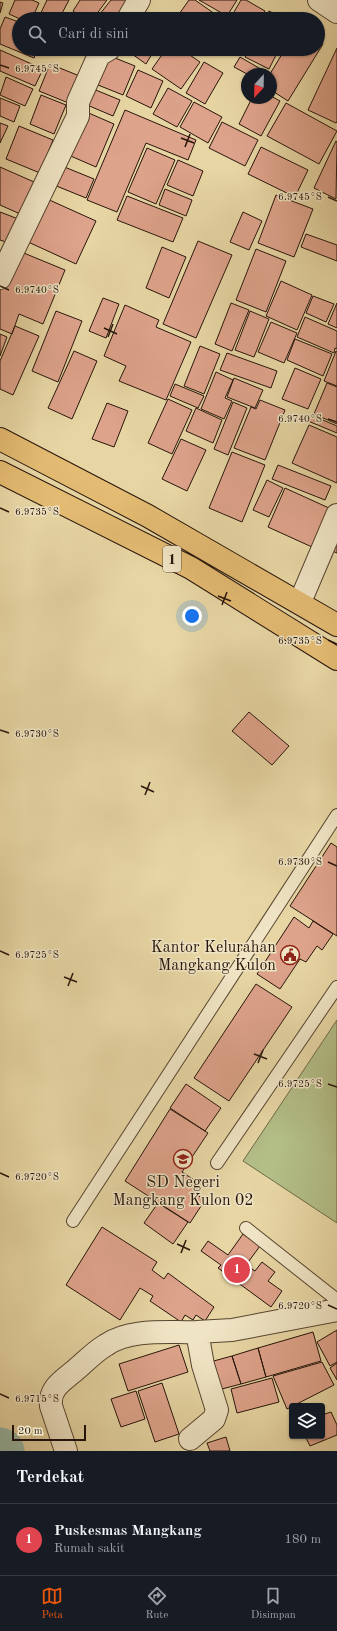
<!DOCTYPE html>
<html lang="id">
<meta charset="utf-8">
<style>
:root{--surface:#171b24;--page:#20242c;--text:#f1f3f6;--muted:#9ea1a6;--line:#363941;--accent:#ea580c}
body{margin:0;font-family:"Old Standard TT",serif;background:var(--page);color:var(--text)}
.controls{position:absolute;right:12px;bottom:12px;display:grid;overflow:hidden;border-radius:4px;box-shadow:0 1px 3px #0004}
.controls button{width:36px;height:36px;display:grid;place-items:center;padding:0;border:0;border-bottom:1px solid var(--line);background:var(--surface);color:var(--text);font:20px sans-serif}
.compass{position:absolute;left:241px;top:68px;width:36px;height:36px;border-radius:50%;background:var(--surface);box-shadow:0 1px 3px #0004;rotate:202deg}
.scale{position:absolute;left:12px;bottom:10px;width:74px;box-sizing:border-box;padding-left:4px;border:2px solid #27150b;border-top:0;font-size:11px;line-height:14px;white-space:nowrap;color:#27150b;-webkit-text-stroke:3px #efe4c4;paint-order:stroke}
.you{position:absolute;left:192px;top:616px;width:14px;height:14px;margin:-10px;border:3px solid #fff;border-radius:50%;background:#1a73e8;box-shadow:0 0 0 6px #1a73e833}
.badge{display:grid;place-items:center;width:26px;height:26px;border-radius:50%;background:var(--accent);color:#fff;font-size:13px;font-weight:700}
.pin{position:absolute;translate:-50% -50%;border:2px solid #fff;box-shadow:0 1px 4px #0006}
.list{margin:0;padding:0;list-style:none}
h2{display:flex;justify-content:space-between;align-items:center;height:52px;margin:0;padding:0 16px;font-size:17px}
h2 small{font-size:13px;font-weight:400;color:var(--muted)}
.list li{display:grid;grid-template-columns:26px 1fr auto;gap:12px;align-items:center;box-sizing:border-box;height:72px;padding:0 16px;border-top:1px solid var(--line)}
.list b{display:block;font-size:15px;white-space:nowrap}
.list p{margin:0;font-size:13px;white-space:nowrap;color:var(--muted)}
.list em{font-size:13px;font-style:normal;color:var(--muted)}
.icon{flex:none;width:22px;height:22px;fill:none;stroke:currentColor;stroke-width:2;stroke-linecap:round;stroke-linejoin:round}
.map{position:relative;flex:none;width:337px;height:1451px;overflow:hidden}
.search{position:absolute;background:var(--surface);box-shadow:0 1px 3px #0004;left:12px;right:12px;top:12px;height:44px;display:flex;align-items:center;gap:10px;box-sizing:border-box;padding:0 14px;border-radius:22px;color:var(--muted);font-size:15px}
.sheet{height:124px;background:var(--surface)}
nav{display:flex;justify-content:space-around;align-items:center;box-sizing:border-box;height:56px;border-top:1px solid var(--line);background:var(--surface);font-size:11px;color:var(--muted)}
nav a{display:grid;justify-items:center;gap:2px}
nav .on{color:var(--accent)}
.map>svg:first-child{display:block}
.green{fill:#b3be87;stroke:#6d6a49}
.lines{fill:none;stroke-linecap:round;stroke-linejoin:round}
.river{stroke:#97b9a8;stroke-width:45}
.building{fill:#dea38b;stroke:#27150b}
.service-casing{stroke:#574531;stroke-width:14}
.minor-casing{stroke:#574531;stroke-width:24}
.trunk-casing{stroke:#27150b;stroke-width:24}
.service{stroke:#efe4c4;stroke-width:12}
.minor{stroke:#efe4c4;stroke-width:22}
.trunk{stroke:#e4bb72;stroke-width:22}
.ticks{fill:none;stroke:#27150b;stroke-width:1.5}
.labels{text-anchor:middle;stroke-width:3;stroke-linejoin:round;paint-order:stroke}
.shield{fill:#efe4c4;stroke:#635342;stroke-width:1}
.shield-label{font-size:15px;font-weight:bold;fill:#27150b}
.poi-label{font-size:16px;fill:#27150b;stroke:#efe4c4;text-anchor:end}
.ticks-label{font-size:10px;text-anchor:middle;fill:#27150b;stroke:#efe4c4;stroke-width:3;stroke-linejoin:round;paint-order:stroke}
</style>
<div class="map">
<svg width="337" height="1451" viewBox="0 0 337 1451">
<rect width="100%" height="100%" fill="#e7d6a4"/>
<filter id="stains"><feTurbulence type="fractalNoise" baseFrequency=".005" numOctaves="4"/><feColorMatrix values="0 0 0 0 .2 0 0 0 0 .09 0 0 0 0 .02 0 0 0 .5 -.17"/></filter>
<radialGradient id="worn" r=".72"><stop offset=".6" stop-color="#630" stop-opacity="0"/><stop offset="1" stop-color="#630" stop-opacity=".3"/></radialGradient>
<path class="green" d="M 337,1020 L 337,1223 L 243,1161 Z"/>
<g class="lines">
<path class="river" d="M 0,1450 L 2,1451"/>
</g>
<path class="building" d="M 15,0 L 32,0 L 39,3 L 32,19 L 20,19 L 9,14 Z
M 47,0 L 69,0 L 59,19 L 38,19 Z
M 80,0 L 107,0 L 93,19 L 84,19 L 73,11 Z
M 111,0 L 129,0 L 125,19 L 96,19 Z
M 189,0 L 195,0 L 222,19 L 180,19 L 177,17 Z
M 199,0 L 237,0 L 227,16 Z
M 241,0 L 246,0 L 265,11 L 260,19 L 230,19 Z
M 0,2 L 3,3 L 0,13 Z
M 269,11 L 285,19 L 265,19 Z
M 5,17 L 19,22 L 19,49 L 37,49 L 34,58 L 0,44 L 0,29 Z
M 318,41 L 323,44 L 288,101 L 271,90 L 271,74 L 270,74 L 285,49 L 318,49 Z
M 337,48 L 337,122 L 336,123 L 308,110 Z
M 135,49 L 155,49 L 146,64 L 132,54 Z
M 166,49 L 181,49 L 200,62 L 181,89 L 152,69 Z
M 232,49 L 243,49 L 240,54 Z
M 250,49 L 279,49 L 269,69 L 245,57 Z
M 0,50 L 43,69 L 35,86 L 0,71 Z
M 105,54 L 135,66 L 123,95 L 93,83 Z
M 240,57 L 266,72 L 265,74 L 247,74 L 234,67 Z
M 204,62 L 223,73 L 205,104 L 186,93 Z
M 50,64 L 82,77 L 71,104 L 39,91 Z
M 138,70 L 163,81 L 151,108 L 126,96 Z
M 6,77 L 33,89 L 25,106 L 0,95 Z
M 86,86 L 120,100 L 113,116 L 80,102 Z
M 168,88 L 192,101 L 177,127 L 153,114 Z
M 41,95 L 66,105 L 54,134 L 30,124 Z
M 271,96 L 280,101 L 261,136 L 239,124 L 252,98 L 271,98 Z
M 0,98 L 20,106 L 14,122 L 0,116 Z
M 194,102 L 222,117 L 208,143 L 180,127 Z
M 286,103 L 337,131 L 319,164 L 267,136 Z
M 125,110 L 196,140 L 188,160 L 146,143 L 117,212 L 87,200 Z
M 84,111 L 114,124 L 96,167 L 66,154 Z
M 222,122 L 258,140 L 245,166 L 209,148 Z
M 0,123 L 8,126 L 0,143 Z
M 19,126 L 53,140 L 40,173 L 6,159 Z
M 336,141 L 337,142 L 336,199 L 314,188 Z
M 261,147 L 308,170 L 295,197 L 248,174 Z
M 147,148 L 175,160 L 156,204 L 128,192 Z
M 178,160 L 203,171 L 193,196 L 167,185 Z
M 57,164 L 94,179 L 86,198 L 49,183 Z
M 0,167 L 41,185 L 27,217 L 0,205 Z
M 165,189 L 192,200 L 186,216 L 159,205 Z
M 276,195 L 313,209 L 294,257 L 258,243 Z
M 127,196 L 183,218 L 173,242 L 117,220 Z
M 45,198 L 96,221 L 76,264 L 26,241 Z
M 0,212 L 21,220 L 12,244 L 0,240 Z
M 243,212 L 262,221 L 249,250 L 230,242 Z
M 306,234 L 337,245 L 337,261 L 301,247 Z
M 198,241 L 232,255 L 196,338 L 163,324 Z
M 162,247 L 186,257 L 169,298 L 146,288 Z
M 14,249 L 65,270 L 43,324 L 19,314 L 12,334 L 0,329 L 0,284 Z
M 256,249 L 286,261 L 266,312 L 236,300 Z
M 281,281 L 312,295 L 297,330 L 266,316 Z
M 313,296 L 334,304 L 326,322 L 306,313 Z
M 103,298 L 119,304 L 106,338 L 89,331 Z
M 231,303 L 249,310 L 232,351 L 215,344 Z
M 337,303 L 337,328 L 328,324 Z
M 125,305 L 159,320 L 156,327 L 191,342 L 166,400 L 119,381 L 126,366 L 104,356 Z
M 56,311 L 82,321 L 58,382 L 32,371 Z
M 250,311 L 269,319 L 254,357 L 235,350 Z
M 305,317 L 337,331 L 337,349 L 335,348 L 334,353 L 297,337 Z
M 271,322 L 297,333 L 284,363 L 258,352 Z
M 15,326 L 39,336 L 13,395 L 0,389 L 0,361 Z
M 0,334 L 7,337 L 0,356 Z
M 295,339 L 332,354 L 323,376 L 287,360 Z
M 200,346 L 220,354 L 204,394 L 184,386 Z
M 74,351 L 97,361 L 72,419 L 48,408 Z
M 336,351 L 337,351 L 337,386 L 324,381 Z
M 227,353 L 277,371 L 271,388 L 220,370 Z
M 295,368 L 321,379 L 308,409 L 282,399 Z
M 216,372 L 233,380 L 225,398 L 232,401 L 224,419 L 201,409 Z
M 234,378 L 263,390 L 255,408 L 227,397 Z
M 327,383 L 337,387 L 337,424 L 314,414 Z
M 175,384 L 204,396 L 198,408 L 170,396 Z
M 168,399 L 192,410 L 172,454 L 148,443 Z
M 260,400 L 285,410 L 265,460 L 234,448 L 251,407 L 256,409 Z
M 233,402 L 247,408 L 228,455 L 214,449 Z
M 107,403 L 128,411 L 114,447 L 92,439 Z
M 196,408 L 222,420 L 213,443 L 186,431 Z
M 311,415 L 337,426 L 337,433 L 308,421 Z
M 309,425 L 337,437 L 337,483 L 292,463 Z
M 181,439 L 206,450 L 187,491 L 162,479 Z
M 232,452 L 265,465 L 242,522 L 209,508 Z
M 278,465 L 331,486 L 325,500 L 272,479 Z
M 267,480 L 283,488 L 269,517 L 253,510 Z
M 285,488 L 329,508 L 312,547 L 268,527 Z
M 337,534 L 337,553 L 330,550 Z
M 249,712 L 289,746 L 272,765 L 232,731 Z
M 331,843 L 337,847 L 337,936 L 290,906 Z
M 294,917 L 309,928 L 313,921 L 333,934 L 322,950 L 317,946 L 306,962 L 300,959 L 280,989 L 257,974 Z
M 256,984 L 292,1007 L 229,1101 L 194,1078 Z
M 186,1084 L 221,1108 L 205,1131 L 170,1108 Z
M 170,1109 L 208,1133 L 182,1172 L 200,1184 L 194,1193 L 205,1200 L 190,1223 L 125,1181 Z
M 158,1203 L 188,1222 L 173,1244 L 144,1223 Z
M 102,1227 L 157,1262 L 152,1270 L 164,1279 L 168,1273 L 214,1307 L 205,1321 L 196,1315 L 193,1320 L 185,1315 L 181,1322 L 150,1301 L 153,1296 L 140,1288 L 120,1320 L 66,1285 Z
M 243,1234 L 260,1246 L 246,1265 L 255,1271 L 262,1262 L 275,1272 L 268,1281 L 282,1291 L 271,1307 L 218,1268 L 221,1265 L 201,1251 L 208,1241 L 228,1255 Z
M 337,1330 L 337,1362 L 330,1366 L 317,1342 Z
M 313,1332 L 321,1361 L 266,1377 L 258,1348 Z
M 179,1345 L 188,1372 L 128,1391 L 119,1364 Z
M 258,1348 L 266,1377 L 241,1384 L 232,1356 Z
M 232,1356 L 241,1384 L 218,1390 L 210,1362 Z
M 322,1362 L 334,1385 L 287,1409 L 273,1376 Z
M 337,1363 L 337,1380 L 330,1368 Z
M 272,1378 L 279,1402 L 237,1413 L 231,1389 Z
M 162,1383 L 179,1434 L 155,1442 L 138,1391 Z
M 136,1391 L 145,1419 L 121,1427 L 111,1399 Z
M 331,1412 L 337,1425 L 337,1435 L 310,1446 L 305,1436 L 322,1436 L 322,1415 Z
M 226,1437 L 230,1451 L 210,1451 L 207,1443 Z"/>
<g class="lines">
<defs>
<path id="service" d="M 217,1163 L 337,987
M 73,1221 L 337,815
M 246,1228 L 337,1300"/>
<path id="minor" d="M 319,0 L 337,12
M 128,19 L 139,0
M 0,278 L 78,116 L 78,102 L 99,55 L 109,49
M 300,602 L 337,515
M 190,1439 L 214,1419 L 217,1410 L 203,1365 L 197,1332 L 232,1330 L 337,1310
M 66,1451 L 51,1406 C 49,1389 61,1382 73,1372 C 84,1363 94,1352 106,1345 C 131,1328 169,1333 197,1332"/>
<path id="trunk" d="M 0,439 L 148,516 L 337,625
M 0,472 L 191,568 L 337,659"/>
</defs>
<use href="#service" class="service-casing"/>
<use href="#minor" class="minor-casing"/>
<use href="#trunk" class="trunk-casing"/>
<use href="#service" class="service"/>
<use href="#minor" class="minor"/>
<use href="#trunk" class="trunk"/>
</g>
<path class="ticks" d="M 0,65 L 9,68M 181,138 L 194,143M 185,147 L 190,134M 328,197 L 337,201M 0,286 L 9,290M 104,328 L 117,334M 108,337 L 113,324M 328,419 L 337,422M 0,508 L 9,512M 218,596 L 231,601M 222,605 L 227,592M 328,640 L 337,644M 0,730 L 9,733M 141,786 L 154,792M 145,795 L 150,782M 328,862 L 337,866M 0,951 L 9,955M 64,977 L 77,982M 68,986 L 73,973M 254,1054 L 267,1059M 258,1063 L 263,1050M 328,1084 L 337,1087M 0,1173 L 9,1177M 177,1244 L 190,1250M 181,1253 L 186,1240M 328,1305 L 337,1309M 0,1394 L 9,1398"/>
<defs>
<symbol id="civic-ring" viewBox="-11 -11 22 22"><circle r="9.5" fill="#efe4c4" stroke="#8f2418" stroke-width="1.5"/><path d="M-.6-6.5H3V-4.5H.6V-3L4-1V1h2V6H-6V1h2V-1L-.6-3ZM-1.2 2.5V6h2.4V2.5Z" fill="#8f2418"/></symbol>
<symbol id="school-ring" viewBox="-11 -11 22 22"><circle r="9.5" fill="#efe4c4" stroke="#8f2418" stroke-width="1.5"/><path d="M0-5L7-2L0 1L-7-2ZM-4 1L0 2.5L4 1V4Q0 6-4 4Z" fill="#8f2418"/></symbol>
</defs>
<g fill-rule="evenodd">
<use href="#civic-ring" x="279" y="944" width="22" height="22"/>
<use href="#school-ring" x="172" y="1148" width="22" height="22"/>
</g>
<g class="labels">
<rect class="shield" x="163" y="546" width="18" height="26" rx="3"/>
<g class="shield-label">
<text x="172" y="564">1</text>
</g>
<g class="poi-label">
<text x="276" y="952">Kantor Kelurahan<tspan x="276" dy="18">Mangkang Kulon</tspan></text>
<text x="183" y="1187" text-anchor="middle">SD Negeri<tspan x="183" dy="18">Mangkang Kulon 02</tspan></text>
</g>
</g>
<g class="ticks-label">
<text x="37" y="72">6.9745°S</text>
<text x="300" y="200">6.9745°S</text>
<text x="37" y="293">6.9740°S</text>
<text x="300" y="422">6.9740°S</text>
<text x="37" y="515">6.9735°S</text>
<text x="300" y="644">6.9735°S</text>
<text x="37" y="737">6.9730°S</text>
<text x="300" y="865">6.9730°S</text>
<text x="37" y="958">6.9725°S</text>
<text x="300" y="1087">6.9725°S</text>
<text x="37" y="1180">6.9720°S</text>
<text x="300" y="1309">6.9720°S</text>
<text x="37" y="1402">6.9715°S</text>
</g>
<rect width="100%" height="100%" filter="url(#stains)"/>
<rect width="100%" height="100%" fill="url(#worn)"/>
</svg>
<div class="controls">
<button><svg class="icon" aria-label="layers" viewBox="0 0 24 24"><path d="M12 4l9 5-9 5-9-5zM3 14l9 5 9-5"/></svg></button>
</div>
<svg class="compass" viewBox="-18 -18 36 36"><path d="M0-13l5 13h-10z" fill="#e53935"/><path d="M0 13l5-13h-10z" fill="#9ea1a6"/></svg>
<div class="scale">20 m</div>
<div class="you"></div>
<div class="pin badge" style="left:237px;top:1270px;background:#e0444e">1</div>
<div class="search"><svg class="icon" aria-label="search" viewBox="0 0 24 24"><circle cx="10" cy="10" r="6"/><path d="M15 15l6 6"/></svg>Cari di sini</div>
</div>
<section class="sheet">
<h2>Terdekat<small></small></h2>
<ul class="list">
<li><span class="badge" style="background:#e0444e">1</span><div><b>Puskesmas Mangkang</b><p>Rumah sakit</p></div><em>180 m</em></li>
</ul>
</section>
<nav>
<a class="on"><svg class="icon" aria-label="map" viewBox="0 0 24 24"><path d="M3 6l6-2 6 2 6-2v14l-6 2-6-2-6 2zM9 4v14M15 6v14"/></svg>Peta</a>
<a><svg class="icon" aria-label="directions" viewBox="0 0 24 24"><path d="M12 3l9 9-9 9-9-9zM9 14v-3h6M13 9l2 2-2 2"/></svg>Rute</a>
<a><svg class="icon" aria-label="saved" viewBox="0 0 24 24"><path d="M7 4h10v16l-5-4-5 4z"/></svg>Disimpan</a>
</nav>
